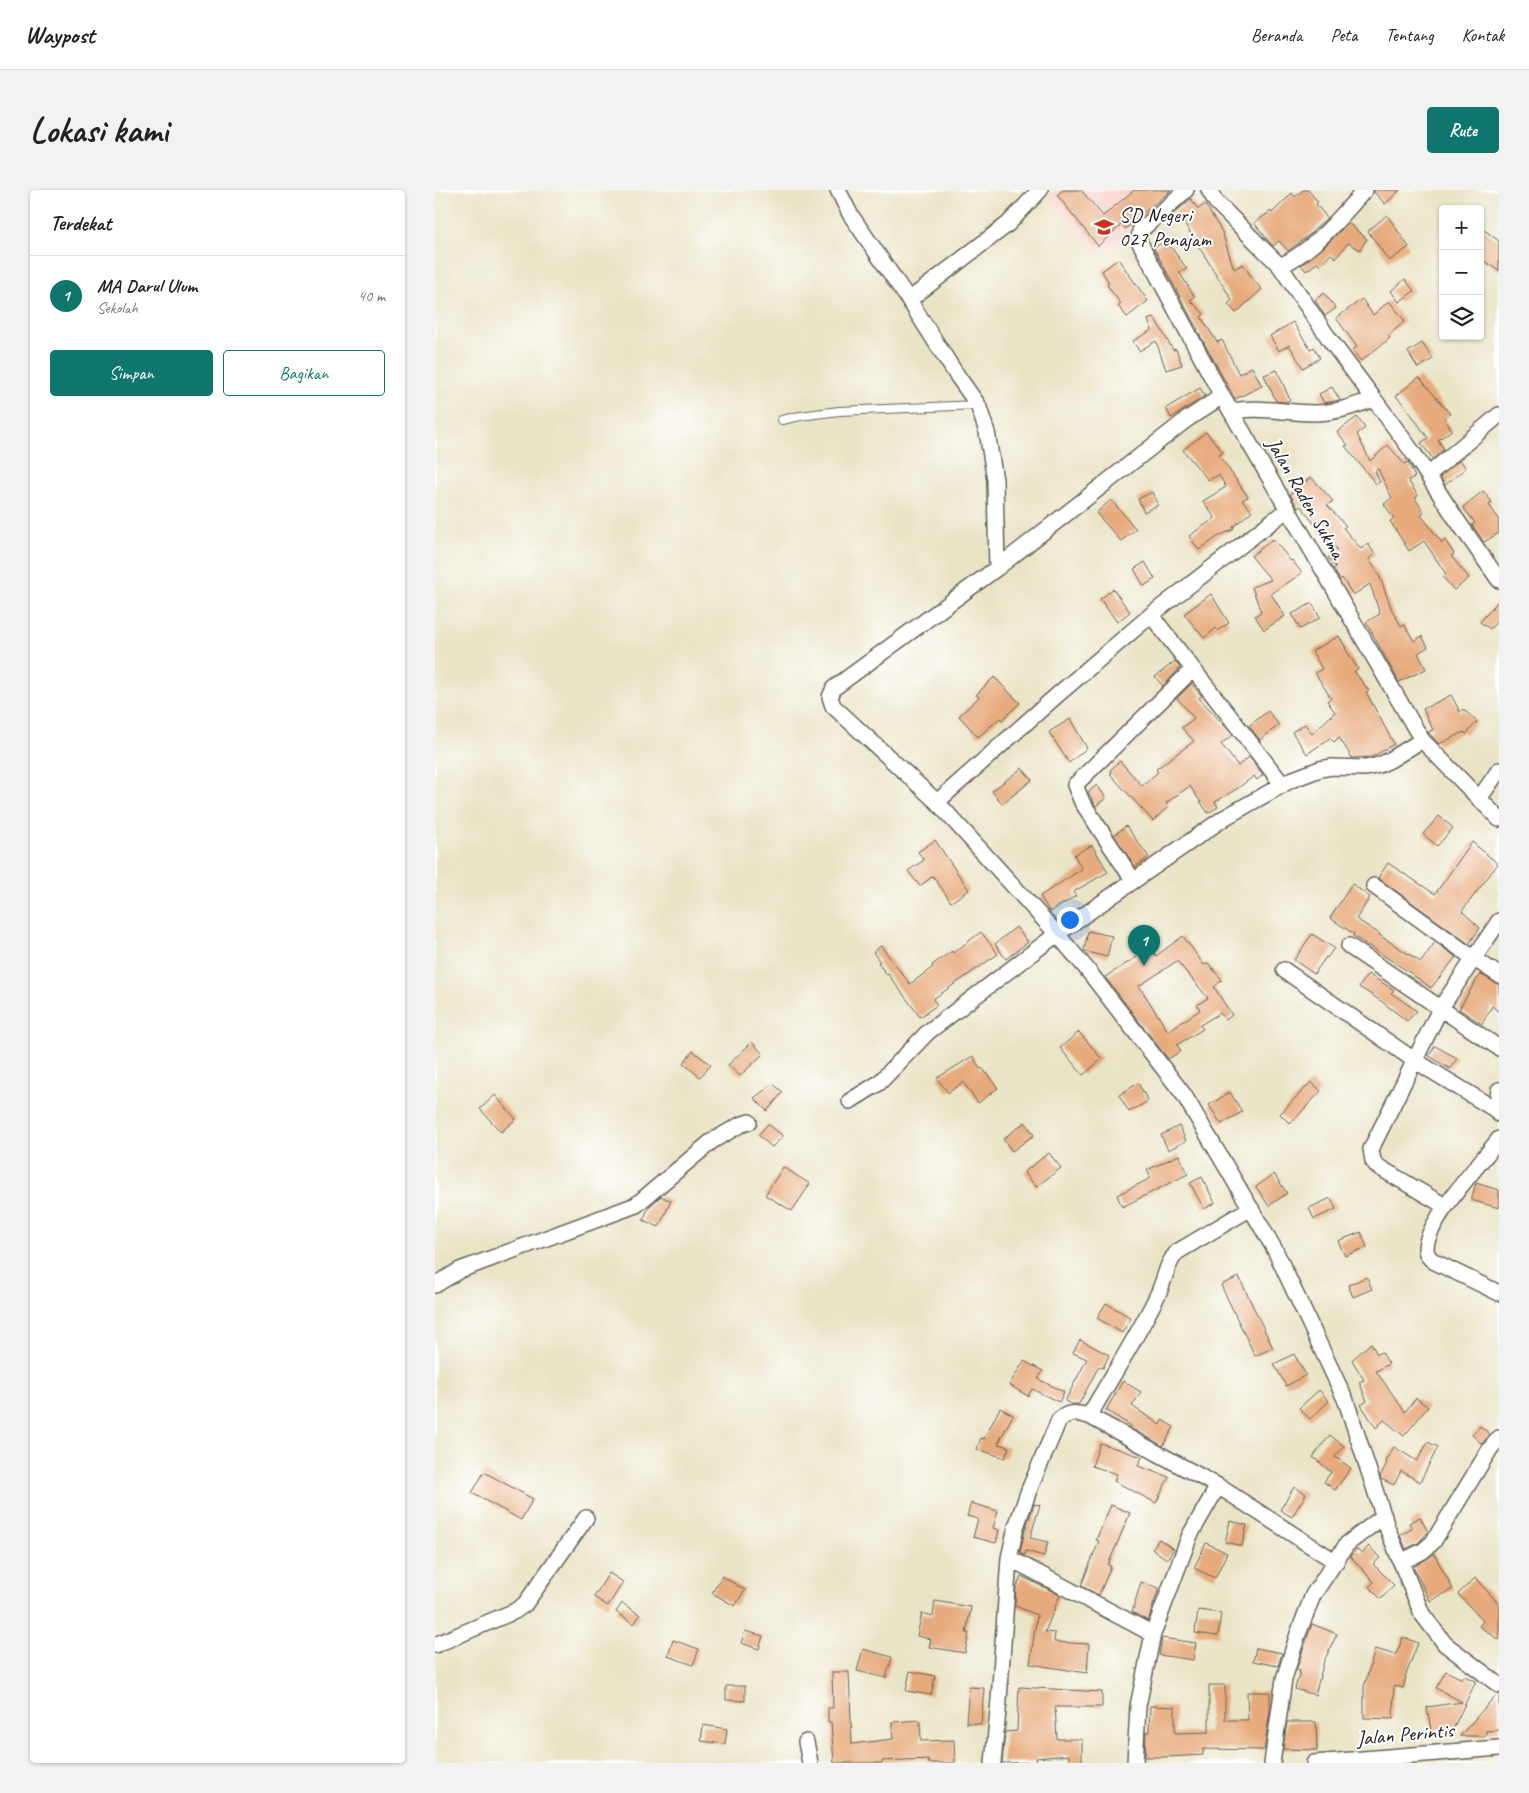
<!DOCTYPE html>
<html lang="id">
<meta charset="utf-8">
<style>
:root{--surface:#fff;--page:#f2f2f2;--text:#222;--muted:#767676;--line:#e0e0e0;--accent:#0f766e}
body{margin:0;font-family:Caveat,sans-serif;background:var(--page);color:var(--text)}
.controls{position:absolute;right:15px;top:15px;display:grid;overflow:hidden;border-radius:5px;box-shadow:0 1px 4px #0004}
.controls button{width:45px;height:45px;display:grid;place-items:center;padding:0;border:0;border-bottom:1px solid var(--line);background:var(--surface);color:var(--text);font:25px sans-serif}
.you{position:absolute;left:634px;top:729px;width:18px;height:18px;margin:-12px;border:4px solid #fff;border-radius:50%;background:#1a73e8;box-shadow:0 0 0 8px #1a73e833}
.badge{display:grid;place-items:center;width:32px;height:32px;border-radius:50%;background:var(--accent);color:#fff;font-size:16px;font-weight:700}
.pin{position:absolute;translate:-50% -41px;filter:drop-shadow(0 1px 2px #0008)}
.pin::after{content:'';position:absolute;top:26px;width:18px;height:15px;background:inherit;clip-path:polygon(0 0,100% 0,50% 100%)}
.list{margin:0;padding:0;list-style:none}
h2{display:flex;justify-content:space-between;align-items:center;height:65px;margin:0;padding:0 20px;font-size:21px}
h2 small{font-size:16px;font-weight:400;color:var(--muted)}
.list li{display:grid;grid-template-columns:32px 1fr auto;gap:15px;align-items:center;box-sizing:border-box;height:80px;padding:0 20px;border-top:1px solid var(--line)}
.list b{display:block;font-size:19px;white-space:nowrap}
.list p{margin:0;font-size:16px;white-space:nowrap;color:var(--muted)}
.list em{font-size:16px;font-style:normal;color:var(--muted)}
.actions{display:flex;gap:10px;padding:15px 20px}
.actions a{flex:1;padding:11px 0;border:1px solid var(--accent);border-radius:5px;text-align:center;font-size:18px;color:var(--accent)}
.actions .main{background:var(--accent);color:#fff}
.icon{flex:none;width:28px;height:28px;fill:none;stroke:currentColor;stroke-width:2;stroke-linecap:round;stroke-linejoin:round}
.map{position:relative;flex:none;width:1064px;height:1573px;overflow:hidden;border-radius:5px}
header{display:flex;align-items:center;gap:30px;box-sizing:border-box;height:70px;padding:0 25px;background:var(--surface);border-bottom:1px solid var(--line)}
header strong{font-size:24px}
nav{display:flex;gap:28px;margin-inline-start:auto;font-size:18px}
.intro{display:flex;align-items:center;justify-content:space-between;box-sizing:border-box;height:120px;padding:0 30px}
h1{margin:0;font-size:35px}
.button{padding:12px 22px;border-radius:5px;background:var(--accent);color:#fff;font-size:18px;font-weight:700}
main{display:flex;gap:30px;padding:0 30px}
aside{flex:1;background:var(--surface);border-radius:5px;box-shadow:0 1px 4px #0004}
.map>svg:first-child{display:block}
.built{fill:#f7d1c6}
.building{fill:#e7aa7b;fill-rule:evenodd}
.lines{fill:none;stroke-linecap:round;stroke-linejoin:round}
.lane-casing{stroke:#646258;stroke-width:10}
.street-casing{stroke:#646258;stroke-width:18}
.lane{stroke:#fff;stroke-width:8}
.street{stroke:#fff;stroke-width:15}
.labels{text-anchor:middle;stroke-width:4;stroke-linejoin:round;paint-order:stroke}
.poi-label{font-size:21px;fill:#1c1c1c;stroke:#fff;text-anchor:start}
.street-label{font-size:21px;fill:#1c1c1c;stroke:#fff}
</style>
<header>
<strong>Waypost</strong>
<nav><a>Beranda</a><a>Peta</a><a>Tentang</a><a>Kontak</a></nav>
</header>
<div class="intro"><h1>Lokasi kami</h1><a class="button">Rute</a></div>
<main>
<aside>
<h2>Terdekat<small></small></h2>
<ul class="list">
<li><span class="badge">1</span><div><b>MA Darul Ulum</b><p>Sekolah</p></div><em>40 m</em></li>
</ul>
<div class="actions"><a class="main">Simpan</a><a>Bagikan</a></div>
</aside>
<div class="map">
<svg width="1064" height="1573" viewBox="0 0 1064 1573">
<rect width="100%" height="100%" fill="#fff"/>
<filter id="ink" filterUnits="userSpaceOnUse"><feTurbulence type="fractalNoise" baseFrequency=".02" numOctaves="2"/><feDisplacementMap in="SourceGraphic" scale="10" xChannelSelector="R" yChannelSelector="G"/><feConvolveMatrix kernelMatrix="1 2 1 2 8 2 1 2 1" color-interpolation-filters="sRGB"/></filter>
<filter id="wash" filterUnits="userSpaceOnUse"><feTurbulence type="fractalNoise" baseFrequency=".0096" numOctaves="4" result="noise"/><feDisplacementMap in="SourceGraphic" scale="20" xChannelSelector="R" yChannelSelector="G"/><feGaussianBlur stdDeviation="1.12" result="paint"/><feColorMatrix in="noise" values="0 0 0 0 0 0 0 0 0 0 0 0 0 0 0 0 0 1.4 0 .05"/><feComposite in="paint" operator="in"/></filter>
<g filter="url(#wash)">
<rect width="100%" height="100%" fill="#eae4c6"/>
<path class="built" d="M 621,0 L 740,0 L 665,66 L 613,7 Z"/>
<g id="blocks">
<path class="building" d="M 628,0 L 646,0 L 668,26 L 699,0 L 736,0 L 690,39 L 687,34 L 663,56 L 622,5 Z
M 868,0 L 873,0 L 883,12 L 881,14 L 892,28 L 874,45 L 853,61 L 844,51 L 838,56 L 819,33 L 836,21 L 837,23 L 857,3 L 860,7 Z
M 939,0 L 965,0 L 950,14 L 939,2 Z
M 756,9 L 763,19 L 770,14 L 787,42 L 799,79 L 808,74 L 819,91 L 827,99 L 801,123 L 793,114 L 797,110 L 748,31 L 743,34 L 737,25 Z
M 952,25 L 974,57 L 954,71 L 933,41 Z
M 913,33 L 932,49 L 925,60 L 913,53 L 901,68 L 896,64 L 885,76 L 882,73 L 871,81 L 866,75 L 887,59 Z
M 1045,37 L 1064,51 L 1064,81 L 1045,68 Z
M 731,50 L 752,79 L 744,82 L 760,107 L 755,110 L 769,124 L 766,127 L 782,152 L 787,150 L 804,184 L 817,177 L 827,196 L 800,209 L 762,140 L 763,139 L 760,135 L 719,58 Z
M 683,69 L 713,111 L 692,127 L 683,116 L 686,114 L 672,95 L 674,93 L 667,81 Z
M 970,89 L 979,101 L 964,112 L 956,101 Z
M 889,103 L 901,118 L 890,126 L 880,110 Z
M 927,109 L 938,125 L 954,111 L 970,131 L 953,146 L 955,148 L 926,171 L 917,160 L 922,157 L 901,128 Z
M 719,127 L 738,160 L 741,159 L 747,175 L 731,180 L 721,151 L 704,161 L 698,151 L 717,140 L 713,130 Z
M 858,132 L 875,159 L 879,157 L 885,168 L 868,178 L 854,155 L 844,161 L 835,146 Z
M 987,153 L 998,169 L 983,178 L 973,162 Z
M 842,180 L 855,210 L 850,212 L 841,211 L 829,185 Z
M 984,187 L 1015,224 L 1009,228 L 1017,240 L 1003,250 L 1009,259 L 998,269 L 986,253 L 993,248 L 970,216 L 961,206 Z
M 897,197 L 905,210 L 889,213 L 884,204 Z
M 765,198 L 770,206 L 736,228 L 731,218 Z
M 922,227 L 930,238 L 922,244 L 935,271 L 953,255 L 969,274 L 973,272 L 980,287 L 973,290 L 983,306 L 980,308 L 989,323 L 986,325 L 1007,353 L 1010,350 L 1019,364 L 1016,366 L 1034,388 L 1019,400 L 1008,387 L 1011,384 L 989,351 L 974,361 L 955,331 L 959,329 L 949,314 L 957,308 L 943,279 L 940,281 L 945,292 L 941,294 L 910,256 L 913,255 L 902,242 Z
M 771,242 L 788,262 L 784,265 L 813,307 L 807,310 L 817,321 L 798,337 L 799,339 L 784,346 L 764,360 L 754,346 L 780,328 L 768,311 L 791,297 L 784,285 L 773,290 L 748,260 Z
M 1025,270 L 1031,278 L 1010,295 L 1005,287 Z
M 876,287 L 898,311 L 892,315 L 911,336 L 908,338 L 926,359 L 933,354 L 940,364 L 934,369 L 944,385 L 957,420 L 966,436 L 969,434 L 979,451 L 987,446 L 993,457 L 983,463 L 991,479 L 964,492 L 931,432 L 945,424 L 935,394 L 918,405 L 907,388 L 905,390 L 898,379 L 901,377 L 893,368 L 902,359 L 886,343 L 866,316 L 863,318 L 855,304 Z
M 1048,301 L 1057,312 L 1054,315 L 1064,329 L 1064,343 L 1049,352 L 1037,335 L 1040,333 L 1028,317 Z
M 717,302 L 723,315 L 709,322 L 703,309 Z
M 676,310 L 701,339 L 686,351 L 661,323 Z
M 838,349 L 856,371 L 857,370 L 867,383 L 836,404 L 850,426 L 829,440 L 820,426 L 826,422 L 817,397 L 836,390 L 816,366 Z
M 710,372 L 720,389 L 709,396 L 699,379 Z
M 678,399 L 695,422 L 682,432 L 665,409 Z
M 776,404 L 794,433 L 783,440 L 781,438 L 769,448 L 749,424 Z
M 1064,410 L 1064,429 L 1055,439 L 1045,432 Z
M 877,413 L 885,428 L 865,439 L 857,424 Z
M 904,446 L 911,458 L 910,458 L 923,479 L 919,481 L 934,501 L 931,502 L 959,554 L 937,567 L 917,568 L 904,547 L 899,552 L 895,548 L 872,564 L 857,542 L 870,534 L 877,544 L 900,522 L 892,511 L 896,508 L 880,483 L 887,479 L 877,461 Z
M 740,471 L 745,478 L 728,496 L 720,487 Z
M 559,487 L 585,513 L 567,530 L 565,528 L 543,547 L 524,526 L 544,507 L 541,505 Z
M 756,494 L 767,506 L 764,508 L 798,545 L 786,554 L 803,576 L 814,567 L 828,585 L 822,590 L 819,586 L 803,598 L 780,612 L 783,617 L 773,623 L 755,596 L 731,613 L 734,616 L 718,631 L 675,584 L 677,583 L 675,580 L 685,571 L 707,596 L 723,582 L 721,579 L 759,551 L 747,538 L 759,528 L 742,508 Z
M 1016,505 L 1025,522 L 1028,519 L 1042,532 L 1031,544 L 1029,542 L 1004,554 L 993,542 L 998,540 L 988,519 Z
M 833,521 L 844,535 L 825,550 L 814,536 Z
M 635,529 L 652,558 L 634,573 L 614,542 Z
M 587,578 L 597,590 L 567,614 L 557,601 Z
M 662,595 L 671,608 L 661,616 L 653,602 Z
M 1004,626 L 1018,638 L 1002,656 L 988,644 Z
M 691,636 L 714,667 L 700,677 L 679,645 Z
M 500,650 L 534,700 L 516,712 L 498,686 L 485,696 L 473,681 L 489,670 L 483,662 Z
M 1037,652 L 1063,674 L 1027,721 L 1045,738 L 1034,754 L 943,688 L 953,673 L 1000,704 Z
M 657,655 L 673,682 L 638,702 L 641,706 L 615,722 L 605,706 L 647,679 L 639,665 Z
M 917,694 L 935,707 L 921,729 L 945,744 L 944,745 L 986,772 L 1000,752 L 1021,767 L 996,798 L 971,780 L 918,746 L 919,744 L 895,728 Z
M 581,737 L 593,752 L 571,769 L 560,754 Z
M 653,741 L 677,746 L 672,767 L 649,761 Z
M 546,742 L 563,764 L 498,809 L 502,815 L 485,827 L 453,784 L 452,785 L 443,773 L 445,772 L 438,762 L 446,756 L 475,794 L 498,777 L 497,775 L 517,761 L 518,763 Z
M 877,744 L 899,758 L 892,768 L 891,767 L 879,784 L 859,770 Z
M 748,746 L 769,775 L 773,773 L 787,790 L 779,797 L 797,825 L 791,830 L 785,823 L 765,835 L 768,839 L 742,855 L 746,861 L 733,869 L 670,787 L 716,758 L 721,766 ZM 742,771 L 773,808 L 762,815 L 765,820 L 733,841 L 704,796 Z
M 933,784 L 959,800 L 956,803 L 982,821 L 972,831 L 946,811 L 924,797 Z
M 1045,784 L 1064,795 L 1064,822 L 1057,816 L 1047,834 L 1024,819 Z
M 644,842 L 667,869 L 648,885 L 625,858 Z
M 317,852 L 328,864 L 305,886 L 293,875 Z
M 1000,856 L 1022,868 L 1015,879 L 994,866 Z
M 258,861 L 276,875 L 265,887 L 248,873 Z
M 538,866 L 545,879 L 547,878 L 563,898 L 543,913 L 528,892 L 513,903 L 502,888 Z
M 876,892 L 886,901 L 855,934 L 845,924 Z
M 703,893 L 713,911 L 694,922 L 684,905 Z
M 338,894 L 348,902 L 332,921 L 319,908 Z
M 795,902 L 807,922 L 786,934 L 774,915 Z
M 60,905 L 81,929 L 66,942 L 45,919 Z
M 590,932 L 599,945 L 577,961 L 568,949 Z
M 333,934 L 348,946 L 337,957 L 323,945 Z
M 744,936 L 751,951 L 733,960 L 726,945 Z
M 614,963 L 626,978 L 601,997 L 589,982 Z
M 744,965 L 753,984 L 687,1017 L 682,1005 L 716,988 L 712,980 Z
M 348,977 L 375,994 L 357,1021 L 330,1005 Z
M 839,984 L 852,1003 L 834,1016 L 821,997 Z
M 767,987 L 780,1013 L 769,1019 L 755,993 Z
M 1041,993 L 1064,1000 L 1064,1018 L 1036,1010 Z
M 226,1006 L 236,1011 L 224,1037 L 208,1030 L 214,1017 Z
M 896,1008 L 901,1019 L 879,1029 L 874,1018 Z
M 926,1042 L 932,1057 L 910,1066 L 903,1051 Z
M 804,1087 L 838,1158 L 820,1166 L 786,1095 Z
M 932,1087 L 937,1099 L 918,1107 L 913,1095 Z
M 671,1113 L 696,1128 L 687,1143 L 662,1128 Z
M 645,1150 L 674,1165 L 668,1178 L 664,1176 L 644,1214 L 636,1214 L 630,1211 L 652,1169 L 638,1163 Z
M 936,1153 L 942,1164 L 947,1162 L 954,1174 L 941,1181 L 970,1222 L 981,1208 L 993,1217 L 969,1246 L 949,1230 L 941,1238 L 926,1215 L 932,1211 L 924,1192 L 929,1190 L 917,1170 Z
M 859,1164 L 871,1185 L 851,1196 L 839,1174 Z
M 589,1171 L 608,1181 L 603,1189 L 629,1202 L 624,1212 L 597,1199 L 593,1206 L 574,1195 Z
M 688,1191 L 706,1202 L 697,1216 L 725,1235 L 727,1230 L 739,1237 L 728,1256 L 695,1238 L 696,1236 L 671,1220 Z
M 884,1200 L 894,1211 L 875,1229 L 864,1218 Z
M 565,1218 L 578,1225 L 563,1254 L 574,1257 L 570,1268 L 542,1259 L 546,1248 L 549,1249 Z
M 1045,1236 L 1055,1244 L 1047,1254 L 1037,1245 Z
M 895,1245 L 909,1256 L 900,1267 L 916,1278 L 900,1300 L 889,1292 L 896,1282 L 878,1267 Z
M 993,1252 L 1003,1257 L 985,1292 L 966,1281 L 959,1295 L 946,1289 L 945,1286 L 952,1273 L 950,1271 L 959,1257 L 982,1271 Z
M 665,1253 L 707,1267 L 703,1276 L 734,1287 L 721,1313 L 679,1291 L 682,1284 L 657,1276 Z
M 49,1282 L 98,1309 L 86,1330 L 37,1303 Z
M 859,1297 L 871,1304 L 857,1327 L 845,1320 Z
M 536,1313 L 563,1321 L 558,1338 L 564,1340 L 561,1353 L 538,1347 L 543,1329 L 532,1326 Z
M 599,1314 L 605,1315 L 595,1348 L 613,1352 L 609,1366 L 591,1361 L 590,1365 L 585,1363 L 590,1340 Z
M 676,1315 L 695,1323 L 673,1375 L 676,1376 L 664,1405 L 646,1396 L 664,1351 L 661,1350 Z
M 985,1327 L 993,1342 L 983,1353 L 971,1359 L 965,1345 L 977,1339 L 974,1333 Z
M 795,1331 L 812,1335 L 807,1356 L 790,1352 Z
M 724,1349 L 739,1359 L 732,1369 L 717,1359 Z
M 771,1353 L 792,1363 L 780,1388 L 759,1378 Z
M 934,1356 L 945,1368 L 938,1374 L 959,1395 L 946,1409 L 934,1397 L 939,1392 L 915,1366 L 922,1359 L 927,1363 Z
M 999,1364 L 1018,1399 L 995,1411 L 978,1377 L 992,1369 Z
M 174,1383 L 188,1392 L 173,1416 L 159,1407 Z
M 287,1386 L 310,1400 L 300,1416 L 277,1403 Z
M 586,1386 L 625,1405 L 610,1442 L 620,1443 L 619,1452 L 654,1454 L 652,1483 L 595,1474 L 602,1425 L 580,1416 L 581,1399 Z
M 1040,1388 L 1064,1414 L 1064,1450 L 1044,1436 L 1048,1431 L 1023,1404 Z
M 706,1392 L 724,1398 L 713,1431 L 697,1422 Z
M 500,1411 L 536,1417 L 531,1443 L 534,1443 L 530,1463 L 494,1457 L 496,1449 L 482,1446 L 487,1423 L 498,1426 Z
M 187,1413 L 205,1425 L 199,1434 L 181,1422 Z
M 763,1420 L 786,1423 L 783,1446 L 760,1443 Z
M 877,1434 L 902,1444 L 889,1471 L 880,1505 L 860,1499 L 865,1481 L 861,1480 Z
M 310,1441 L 328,1446 L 324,1459 L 306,1453 Z
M 968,1447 L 983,1453 L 970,1487 L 971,1487 L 968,1498 L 959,1495 L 958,1529 L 929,1528 L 929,1497 L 940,1459 L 961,1465 Z
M 727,1448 L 761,1453 L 758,1470 L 724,1465 Z
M 238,1450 L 264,1459 L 258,1475 L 233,1466 Z
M 821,1458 L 847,1463 L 843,1476 L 818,1471 Z
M 428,1459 L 457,1467 L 451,1488 L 422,1481 Z
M 475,1481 L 500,1486 L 496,1505 L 471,1501 Z
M 1011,1481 L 1027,1489 L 1029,1486 L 1041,1491 L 1016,1543 L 997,1546 L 992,1517 L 1027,1512 L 1001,1498 Z
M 397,1482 L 414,1482 L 417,1554 L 458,1549 L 457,1532 L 485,1530 L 486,1551 L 519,1550 L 520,1573 L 493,1573 L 493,1569 L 447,1571 L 447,1573 L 399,1573 L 396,1532 L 393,1532 L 393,1518 L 398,1518 Z
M 774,1495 L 790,1495 L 790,1530 L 813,1530 L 812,1502 L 835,1502 L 835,1520 L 829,1560 L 768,1559 L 768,1565 L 731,1567 L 710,1567 L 711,1542 L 714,1542 L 715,1516 L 740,1517 L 740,1543 L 774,1542 Z
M 291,1496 L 310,1496 L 310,1511 L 291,1510 Z
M 534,1497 L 549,1498 L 546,1534 L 531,1533 Z
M 584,1497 L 667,1502 L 667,1517 L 620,1517 L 622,1549 L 647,1549 L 647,1573 L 634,1573 L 634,1565 L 601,1568 L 602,1572 L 567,1573 L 570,1542 L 582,1541 Z
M 1062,1504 L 1064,1504 L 1064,1540 L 1051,1541 L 1051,1546 L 1025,1546 Z
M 852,1532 L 881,1532 L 882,1560 L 848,1559 Z
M 268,1535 L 292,1539 L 290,1554 L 266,1551 Z"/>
</g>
</g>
<g filter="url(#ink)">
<use href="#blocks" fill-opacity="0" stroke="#646258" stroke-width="1"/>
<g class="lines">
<defs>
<path id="lane" d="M 347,230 L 365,226 L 404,221 L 543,215"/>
<path id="street" d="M 403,0 L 415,24 L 474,110 L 521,184 L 543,215 L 552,242 L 560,290 L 562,378
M 751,0 L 705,41 L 704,51 L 787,206 L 987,550 L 1064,629
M 774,0 L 781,12 L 845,76 L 895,150 L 939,209
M 845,76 C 880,60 904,28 930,0
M 474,110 L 573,34 L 605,0
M 787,206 L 751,230 L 562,378 L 399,498 L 395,507 L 398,516 L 502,612 L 622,744 L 651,778 L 749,905 L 840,1060 L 911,1211 L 953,1340 L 987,1424 L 1010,1454 L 1064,1495
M 797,221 C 824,216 851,223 879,223 C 900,223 919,216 939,209 L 979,264 L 1019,326 L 1064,390
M 993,285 L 1064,225
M 716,425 L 853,319
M 1044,609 L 1064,580
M 502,612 L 620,507 L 716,425 L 848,595
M 698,690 L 647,612 L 640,595 L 758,479
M 939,696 L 1038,768 L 1064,785
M 914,756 L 1064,858
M 849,780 L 979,870 L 1061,920 L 1064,924
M 415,911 L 444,893 L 493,842 L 622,744 L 789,628 L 856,590 L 885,579 L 897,577 L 931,578 L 944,575 L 955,570 L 987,550
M 1061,920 L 1064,900
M 1064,949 C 1046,973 990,1032 991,1060 C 992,1066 995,1069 1000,1072 L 1064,1103
M 1010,1016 L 942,976 L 938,971 L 936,959 L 1005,819 L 1064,731
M 0,1095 L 25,1080 L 201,1015 L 277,951 L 305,935 L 314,932
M 654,1226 C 677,1186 703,1146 723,1104 C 730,1090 731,1074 742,1062 L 816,1018
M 574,1368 L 718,1444
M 966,1372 L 988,1361 L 998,1352 L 1055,1259 L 1064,1248
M 0,1455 L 80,1421 L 90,1414 L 151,1328
M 371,1552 L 375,1573
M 558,1573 L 564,1510 L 574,1368 L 581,1337 L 594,1300 L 624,1230 C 634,1221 642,1223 654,1226 L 783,1296 L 901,1372
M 700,1573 L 703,1516 L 718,1444 L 755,1345 L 783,1296
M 837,1573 L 849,1489 L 863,1444 L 878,1405 L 912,1354 L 949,1326
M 879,1573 L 1064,1558"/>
</defs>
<use href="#lane" class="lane-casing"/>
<use href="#street" class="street-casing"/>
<use href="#lane" class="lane"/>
<use href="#street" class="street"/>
</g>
</g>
<defs>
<symbol id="school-bare" viewBox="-9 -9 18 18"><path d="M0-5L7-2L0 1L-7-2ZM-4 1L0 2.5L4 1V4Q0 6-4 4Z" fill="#c8321e" stroke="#fff" stroke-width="2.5" paint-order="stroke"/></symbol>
</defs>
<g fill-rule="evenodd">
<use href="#school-bare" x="655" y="23" width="28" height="28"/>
</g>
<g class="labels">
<g class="poi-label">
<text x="684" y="32">SD Negeri<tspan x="684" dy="24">027 Penajam</tspan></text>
</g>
<g class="street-label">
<text transform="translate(871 308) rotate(60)" y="7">Jalan Raden Sukma</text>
<text transform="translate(970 1544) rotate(-5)" y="7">Jalan Perintis</text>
</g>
</g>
</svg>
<div class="controls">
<button>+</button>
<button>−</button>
<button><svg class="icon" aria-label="layers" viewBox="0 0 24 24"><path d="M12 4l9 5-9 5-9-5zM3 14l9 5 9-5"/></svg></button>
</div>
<div class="you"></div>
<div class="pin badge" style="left:709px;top:776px">1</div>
</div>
</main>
